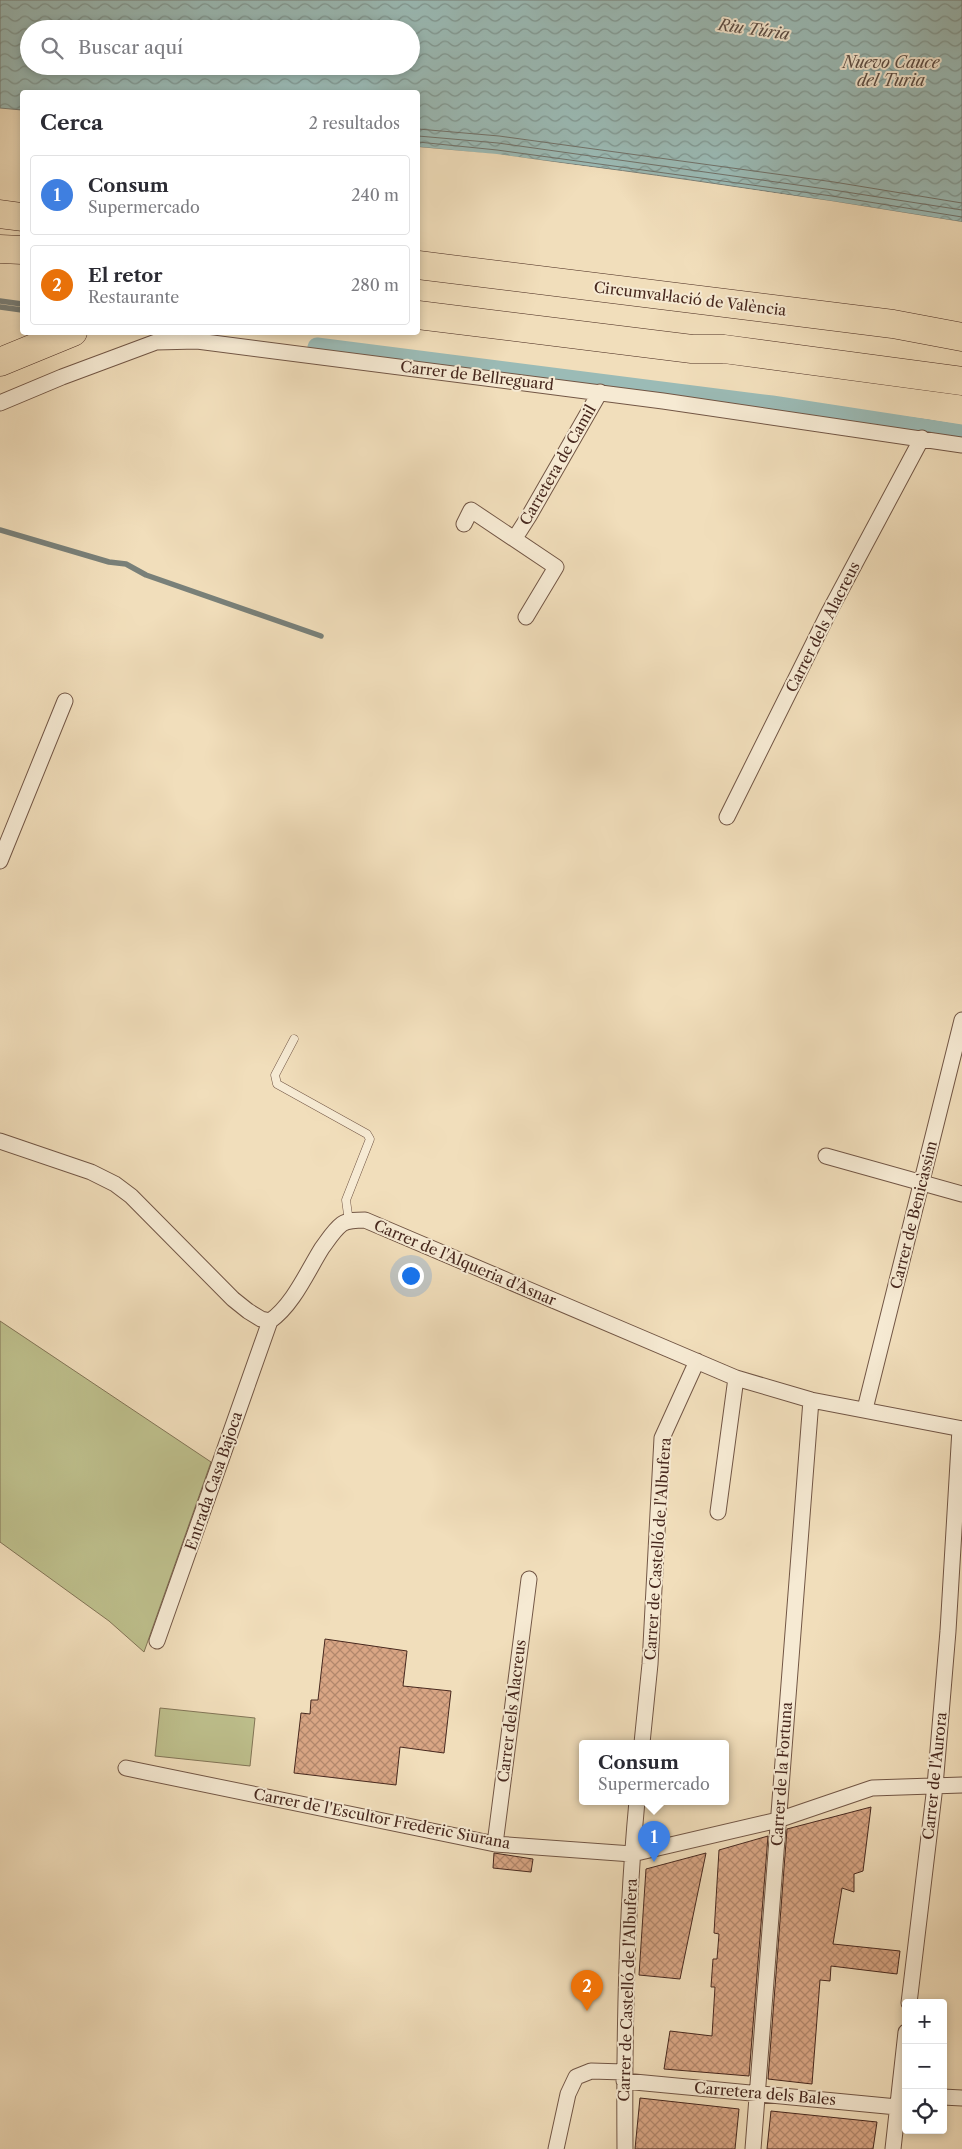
<!DOCTYPE html>
<html lang="es">
<meta charset="utf-8">
<style>
:root{--surface:#fff;--page:#f2f2f3;--text:#2b2b33;--muted:#7c7c81;--line:#e1e1e2;--accent:#b45309}
body{margin:0;font-family:"Libre Caslon Text",serif;background:var(--page);color:var(--text)}
.controls{position:absolute;right:15px;bottom:15px;display:grid;overflow:hidden;border-radius:5px;box-shadow:0 2px 8px #0003}
.controls button{width:45px;height:45px;display:grid;place-items:center;padding:0;border:0;border-bottom:1px solid var(--line);background:var(--surface);color:var(--text);font:25px sans-serif}
.you{position:absolute;left:410px;top:1275px;width:18px;height:18px;margin:-12px;border:4px solid #fff;border-radius:50%;background:#1a73e8;box-shadow:0 0 0 8px #1a73e833}
.badge{display:grid;place-items:center;width:32px;height:32px;border-radius:50%;background:var(--accent);color:#fff;font-size:16px;font-weight:700}
.pin{position:absolute;translate:-50% -41px;filter:drop-shadow(0 1px 2px #0008)}
.pin::after{content:'';position:absolute;top:26px;width:18px;height:15px;background:inherit;clip-path:polygon(0 0,100% 0,50% 100%)}
.popup{position:absolute;left:579px;top:1740px;width:150px;height:65px;box-sizing:border-box;display:grid;place-content:center;border-radius:5px;background:var(--surface);filter:drop-shadow(0 1px 4px #0005);font-size:16px;white-space:nowrap;color:var(--muted)}
.popup b{font-size:19px;color:var(--text)}
.popup::after{content:'';position:absolute;left:50%;top:100%;margin-left:-10px;border:10px solid transparent;border-top-color:var(--surface)}
.list{margin:0;padding:0;list-style:none}
h2{display:flex;justify-content:space-between;align-items:center;height:65px;margin:0;padding:0 20px;font-size:21px}
h2 small{font-size:16px;font-weight:400;color:var(--muted)}
.list li{display:grid;grid-template-columns:32px 1fr auto;gap:15px;align-items:center;box-sizing:border-box;height:80px;margin:0 10px 10px;padding:0 10px;border:1px solid var(--line);border-radius:5px}
.list b{display:block;font-size:19px;white-space:nowrap}
.list p{margin:0;font-size:16px;white-space:nowrap;color:var(--muted)}
.list em{font-size:16px;font-style:normal;color:var(--muted)}
.icon{flex:none;width:28px;height:28px;fill:none;stroke:currentColor;stroke-width:2;stroke-linecap:round;stroke-linejoin:round}
.map{position:relative;flex:none;width:962px;height:2149px;overflow:hidden}
.search{position:absolute;background:var(--surface);box-shadow:0 2px 8px #0003;left:20px;top:20px;width:400px;height:55px;display:flex;align-items:center;gap:12px;box-sizing:border-box;padding:0 18px;border-radius:28px;color:var(--muted);font-size:19px}
.panel{position:absolute;background:var(--surface);box-shadow:0 2px 8px #0003;left:20px;top:90px;width:400px;height:245px;border-radius:5px}
.map>svg:first-child{display:block}
.green{fill:#bec08d;stroke:#827456}
.water{fill:url(#water-waves);stroke:#798079;fill-rule:evenodd}
.pier{fill:#f1debb}
.lines{fill:none;stroke-linecap:round;stroke-linejoin:round}
.shore{stroke:#71726a;stroke-width:1}
.stream{stroke:#798079;stroke-width:5.5}
.canal{stroke:#9bbbb6;stroke-width:19}
.building{fill:url(#building-cross-hatch);stroke:#47281e}
.lane-casing{stroke:#725645;stroke-width:9}
.street-casing{stroke:#725645;stroke-width:17}
.highway-casing{stroke:#47281e;stroke-width:29}
.lane{stroke:#f6ead3;stroke-width:8}
.street{stroke:#f6ead3;stroke-width:15}
.highway{stroke:#f1debb;stroke-width:28}
.labels{text-anchor:middle;stroke-width:4;stroke-linejoin:round;paint-order:stroke}
.street-label{font-size:15px;fill:#47281e;stroke:#f6ead3}
.water-label{font-size:16px;font-style:italic;fill:#5c4d44;stroke:#f6ead3}
</style>
<div class="map">
<svg width="962" height="2149" viewBox="0 0 962 2149">
<defs>
<pattern id="water-waves" width="16" height="10" patternUnits="userSpaceOnUse" patternTransform="scale(1.25)"><rect width="16" height="10" fill="#9bbbb6"/><path d="M0 5q4-4 8 0t8 0" fill="none" stroke="#809893"/></pattern>
<pattern id="building-cross-hatch" width="8" height="8" patternUnits="userSpaceOnUse" patternTransform="scale(1.25)"><rect width="8" height="8" fill="#d9a685"/><path d="M0 0l8 8M0 8l8-8" fill="none" stroke="#b2876c"/></pattern>
</defs>
<rect width="100%" height="100%" fill="#f1debb"/>
<filter id="stains"><feTurbulence type="fractalNoise" baseFrequency=".004" numOctaves="4"/><feColorMatrix values="0 0 0 0 .2 0 0 0 0 .09 0 0 0 0 .02 0 0 0 .5 -.17"/></filter>
<radialGradient id="worn" r=".72"><stop offset=".6" stop-color="#630" stop-opacity="0"/><stop offset="1" stop-color="#630" stop-opacity=".3"/></radialGradient>
<path class="green" d="M 0,1321 L 211,1462 L 144,1652 L 109,1621 L 0,1542 Z
M 160,1708 L 255,1718 L 250,1766 L 155,1756 Z"/>
<path class="water" d="M 0,0 L 962,0 L 962,222 C 781,193 600,164 418,147 L 418,92 L 22,92 L 22,110 L 0,108 ZM 29,29 L 411,29 L 411,66 L 29,66 Z"/>
<path class="pier" d="M 418,147 L 497,154 L 831,201 L 962,222 L 962,224 L 831,203 L 496,157 L 418,150 Z"/>
<g class="lines">
<path class="shore" d="M 418,129 L 499,136 L 834,182 L 962,203
M 418,136 L 498,143 L 833,190 L 962,210
M 418,142 L 497,150 L 832,196 L 962,217"/>
<path class="stream" d="M 0,301 L 22,304
M 0,307 L 22,310
M 318,342 L 926,422 L 962,428
M 0,530 L 109,562 L 126,564 L 146,575 L 321,636"/>
<path class="canal" d="M 317,347 L 772,405 L 962,434"/>
</g>
<path class="building" d="M 325,1639 L 407,1651 L 403,1686 L 451,1691 L 444,1753 L 400,1747 L 396,1785 L 294,1773 L 301,1713 L 310,1714 L 311,1700 L 318,1700 Z
M 871,1807 L 863,1871 L 854,1874 L 854,1892 L 842,1888 L 833,1944 L 900,1951 L 897,1974 L 831,1966 L 830,1981 L 820,1980 L 812,2084 L 768,2079 L 787,1829 Z
M 768,1836 L 749,2076 L 664,2069 L 670,2031 L 712,2036 L 715,1987 L 711,1987 L 713,1959 L 717,1959 L 719,1934 L 714,1933 L 719,1850 Z
M 494,1853 L 533,1859 L 531,1872 L 493,1868 Z
M 706,1853 L 680,1979 L 639,1975 L 646,1869 Z
M 640,2098 L 739,2109 L 735,2149 L 635,2149 Z
M 771,2111 L 877,2122 L 873,2149 L 767,2149 Z"/>
<g class="lines">
<defs>
<path id="lane" d="M 294,1039 L 275,1075 L 277,1084 L 367,1134 L 370,1139 L 346,1200 L 349,1222"/>
<path id="street" d="M 0,403 L 62,377 L 156,342 L 197,341 L 663,401 L 962,445
M 464,524 L 471,510 L 556,567 L 526,617
M 515,538 L 529,516 L 600,392
M 727,817 L 828,614 L 922,438
M 0,861 L 65,701
M 0,1141 L 91,1172 L 115,1184 L 131,1196 L 233,1299 L 248,1311 L 261,1319 L 270,1321 C 293,1305 307,1272 322,1248 C 328,1240 334,1230 342,1224 C 348,1220 357,1220 365,1220 L 736,1378 L 811,1400 L 962,1429
M 826,1156 L 962,1194
M 865,1409 L 962,1020
M 718,1512 L 736,1378
M 157,1641 L 270,1321
M 642,1743 L 650,1664 L 662,1438 L 697,1361
M 126,1768 L 495,1844 L 632,1854 L 778,1820 L 872,1788 L 962,1785
M 495,1844 L 529,1579
M 909,2003 L 935,1786 L 948,1631 L 960,1429
M 624,2081 L 897,2107 L 906,2104
M 943,2097 L 962,2098
M 556,2149 L 568,2094 L 576,2077 L 591,2071 L 624,2072
M 625,2149 C 624,2033 626,1917 637,1801
M 753,2149 L 811,1400
M 893,2149 L 906,2032"/>
<path id="highway" d="M 0,214 L 22,217
M 0,249 L 22,250
M 418,265 L 893,324 L 962,337
M 418,315 L 692,349 L 724,349 L 962,381
M 0,362 L 73,332"/>
</defs>
<use href="#lane" class="lane-casing"/>
<use href="#street" class="street-casing"/>
<use href="#highway" class="highway-casing"/>
<use href="#lane" class="lane"/>
<use href="#street" class="street"/>
<use href="#highway" class="highway"/>
</g>
<g class="labels">
<g class="street-label">
<text transform="translate(690 299) rotate(7)" y="5">Circumval·lació de València</text>
<text transform="translate(477 376) rotate(7)" y="5">Carrer de Bellreguard</text>
<text transform="translate(558 465) rotate(-60)" y="5">Carretera de Camil</text>
<text transform="translate(823 627) rotate(-63)" y="5">Carrer dels Alacreus</text>
<text transform="translate(914 1215) rotate(-76)" y="5">Carrer de Benicàssim</text>
<text transform="translate(465 1263) rotate(23)" y="5">Carrer de l'Alqueria d'Asnar</text>
<text transform="translate(214 1481) rotate(-71)" y="5">Entrada Casa Bajoca</text>
<text transform="translate(658 1549) rotate(-86)" y="5">Carrer de Castelló de l'Albufera</text>
<text transform="translate(512 1711) rotate(-83)" y="5">Carrer dels Alacreus</text>
<text transform="translate(782 1774) rotate(-86)" y="5">Carrer de la Fortuna</text>
<text transform="translate(935 1776) rotate(-84)" y="5">Carrer de l'Aurora</text>
<text transform="translate(382 1819) rotate(11)" y="5">Carrer de l'Escultor Frederic Siurana</text>
<text transform="translate(628 1990) rotate(-88)" y="5">Carrer de Castelló de l'Albufera</text>
<text transform="translate(765 2094) rotate(5)" y="5">Carretera dels Bales</text>
</g>
<g class="water-label">
<text transform="translate(754 29) rotate(8)" y="6">Riu Túria</text>
<text x="891" y="68">Nuevo Cauce<tspan x="891" dy="18">del Turia</tspan></text>
</g>
</g>
<rect width="100%" height="100%" filter="url(#stains)"/>
<rect width="100%" height="100%" fill="url(#worn)"/>
</svg>
<div class="controls">
<button>+</button>
<button>−</button>
<button><svg class="icon" aria-label="locate" viewBox="0 0 24 24"><circle cx="12" cy="12" r="6"/><path d="M12 2v4M12 18v4M2 12h4M18 12h4"/></svg></button>
</div>
<div class="you"></div>
<div class="pin badge" style="left:654px;top:1862px;background:#3f7fe0">1</div>
<div class="popup"><b>Consum</b>Supermercado</div>
<div class="pin badge" style="left:587px;top:2011px;background:#e8710a">2</div>
<div class="search"><svg class="icon" aria-label="search" viewBox="0 0 24 24"><circle cx="10" cy="10" r="6"/><path d="M15 15l6 6"/></svg>Buscar aquí</div>
<section class="panel">
<h2>Cerca<small>2 resultados</small></h2>
<ul class="list">
<li><span class="badge" style="background:#3f7fe0">1</span><div><b>Consum</b><p>Supermercado</p></div><em>240 m</em></li>
<li><span class="badge" style="background:#e8710a">2</span><div><b>El retor</b><p>Restaurante</p></div><em>280 m</em></li>
</ul>
</section>
</div>
